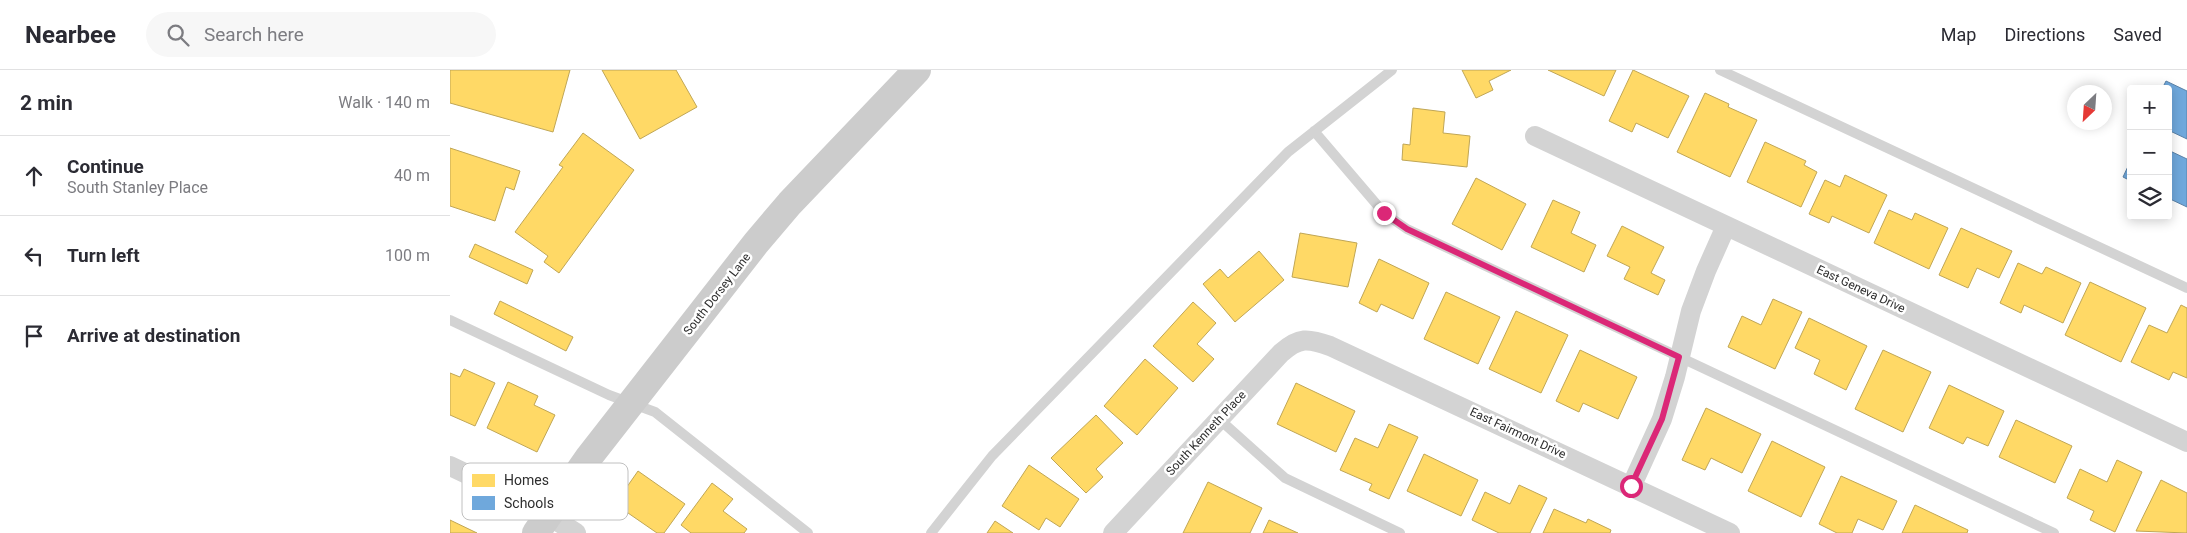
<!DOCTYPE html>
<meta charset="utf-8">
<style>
:root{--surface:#fff;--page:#f7f7f7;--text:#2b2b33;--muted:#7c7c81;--line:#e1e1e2}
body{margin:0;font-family:Roboto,sans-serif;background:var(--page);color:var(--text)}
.controls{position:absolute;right:15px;top:15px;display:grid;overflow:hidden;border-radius:5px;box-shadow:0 2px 12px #0003}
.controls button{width:45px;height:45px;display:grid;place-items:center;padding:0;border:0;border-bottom:1px solid var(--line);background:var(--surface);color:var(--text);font:25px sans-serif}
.compass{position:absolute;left:1617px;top:15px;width:45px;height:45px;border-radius:50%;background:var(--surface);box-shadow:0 2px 12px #0003;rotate:205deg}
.stop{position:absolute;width:15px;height:15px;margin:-11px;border:4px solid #db2777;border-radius:50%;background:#fff}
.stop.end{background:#db2777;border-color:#fff;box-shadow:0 1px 5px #0008}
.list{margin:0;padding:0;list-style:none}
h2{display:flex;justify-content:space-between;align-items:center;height:65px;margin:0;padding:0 20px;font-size:21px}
h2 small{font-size:16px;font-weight:400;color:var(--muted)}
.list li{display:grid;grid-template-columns:32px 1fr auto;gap:15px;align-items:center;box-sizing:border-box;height:80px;padding:0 20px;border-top:1px solid var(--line)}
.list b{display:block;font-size:19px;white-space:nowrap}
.list p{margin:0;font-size:16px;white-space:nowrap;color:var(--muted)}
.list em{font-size:16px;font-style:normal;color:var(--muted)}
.icon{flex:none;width:28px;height:28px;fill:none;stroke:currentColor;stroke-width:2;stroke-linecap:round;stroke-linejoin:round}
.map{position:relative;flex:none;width:1737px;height:463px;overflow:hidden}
header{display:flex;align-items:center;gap:30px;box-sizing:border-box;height:70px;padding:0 25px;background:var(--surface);border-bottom:1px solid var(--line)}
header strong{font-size:24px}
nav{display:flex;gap:28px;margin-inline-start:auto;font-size:18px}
.search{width:350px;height:45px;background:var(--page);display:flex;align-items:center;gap:12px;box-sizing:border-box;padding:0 18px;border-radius:28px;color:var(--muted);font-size:19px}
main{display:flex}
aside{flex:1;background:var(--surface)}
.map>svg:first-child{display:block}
.homes{fill:#ffd966;stroke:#c0a655}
.schools{fill:#6fa8dc;stroke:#5c83a8}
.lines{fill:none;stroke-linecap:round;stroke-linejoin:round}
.lane{stroke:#d3d3d3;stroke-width:10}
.street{stroke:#d3d3d3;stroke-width:20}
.secondary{stroke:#ccc;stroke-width:28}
.route{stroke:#db2777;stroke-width:6}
.labels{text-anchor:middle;stroke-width:5;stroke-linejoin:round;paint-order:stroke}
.street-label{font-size:12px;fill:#2e2e2e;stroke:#fff}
.key{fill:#fff;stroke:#c0c0c0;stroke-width:1}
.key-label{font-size:14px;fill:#2e2e2e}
</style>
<header>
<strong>Nearbee</strong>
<div class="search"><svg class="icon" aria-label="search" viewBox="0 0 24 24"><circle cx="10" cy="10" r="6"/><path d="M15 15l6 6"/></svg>Search here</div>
<nav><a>Map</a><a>Directions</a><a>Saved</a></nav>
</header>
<main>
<aside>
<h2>2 min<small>Walk · 140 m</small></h2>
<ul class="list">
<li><svg class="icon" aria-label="ahead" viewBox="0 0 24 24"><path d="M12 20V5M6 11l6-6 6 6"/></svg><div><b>Continue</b><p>South Stanley Place</p></div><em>40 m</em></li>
<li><svg class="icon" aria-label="left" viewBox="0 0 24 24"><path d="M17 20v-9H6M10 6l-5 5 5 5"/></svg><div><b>Turn left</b></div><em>100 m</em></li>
<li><svg class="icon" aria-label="arrive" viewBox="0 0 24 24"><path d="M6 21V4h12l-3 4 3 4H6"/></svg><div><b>Arrive at destination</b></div></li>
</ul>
</aside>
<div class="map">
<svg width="1737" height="463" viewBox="0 0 1737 463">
<rect width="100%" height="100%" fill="#fff"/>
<path class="homes" d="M 0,0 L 120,0 L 103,62 L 0,33 Z
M 152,0 L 226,0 L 247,37 L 190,69 Z
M 1012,0 L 1061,0 L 1039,11 L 1043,20 L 1026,28 Z
M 1098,0 L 1166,0 L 1154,26 Z
M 1183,0 L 1239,26 L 1218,68 L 1186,53 L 1182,62 L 1159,51 Z
M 1255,23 L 1279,34 L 1278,37 L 1307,50 L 1280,107 L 1227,82 Z
M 963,38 L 995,42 L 993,63 L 1020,66 L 1017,97 L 952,90 L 953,74 L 960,75 Z
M 133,63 L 184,100 L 109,203 L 94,192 L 98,186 L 65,162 L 113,97 L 109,95 Z
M 1315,72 L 1356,91 L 1354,95 L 1367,102 L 1351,137 L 1297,112 Z
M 0,78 L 70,101 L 64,120 L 56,117 L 45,151 L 0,136 Z
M 1395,105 L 1437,125 L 1419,163 L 1382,146 L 1379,153 L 1359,144 L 1375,110 L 1390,117 Z
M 1026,108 L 1076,134 L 1052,180 L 1002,154 Z
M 1103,130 L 1130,142 L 1121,163 L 1146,175 L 1134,202 L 1081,177 Z
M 1439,140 L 1462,150 L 1465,143 L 1498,158 L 1479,199 L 1424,173 Z
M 1172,156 L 1214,177 L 1201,203 L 1215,210 L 1208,225 L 1174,209 L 1180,197 L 1157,186 Z
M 1511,158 L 1562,181 L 1549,208 L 1527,198 L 1518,218 L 1489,205 Z
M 850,163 L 907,173 L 898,217 L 842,207 Z
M 25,174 L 83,200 L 77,214 L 19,187 Z
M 809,181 L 834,210 L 785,252 L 753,214 L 770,199 L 778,208 Z
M 929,189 L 979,213 L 963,249 L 931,234 L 927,242 L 909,233 Z
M 1568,193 L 1592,204 L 1596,197 L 1631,213 L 1613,253 L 1574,235 L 1571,243 L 1550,233 Z
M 1640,212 L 1696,238 L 1671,292 L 1615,265 Z
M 996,222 L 1050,247 L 1028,294 L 974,269 Z
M 1323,229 L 1352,242 L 1325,299 L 1278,277 L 1292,246 L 1311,255 Z
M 50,231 L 123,267 L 116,281 L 44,244 Z
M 743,232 L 766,253 L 747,274 L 764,289 L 743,312 L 703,276 Z
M 1731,235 L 1737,238 L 1737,308 L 1723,302 L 1719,310 L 1681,292 L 1699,255 L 1717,263 Z
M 1066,241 L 1118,265 L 1091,323 L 1039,299 Z
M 1359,248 L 1417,276 L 1396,320 L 1364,304 L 1370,290 L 1345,278 Z
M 1130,280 L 1187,307 L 1168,349 L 1133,333 L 1129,342 L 1106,331 Z
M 1433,280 L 1481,302 L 1453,362 L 1405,339 Z
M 695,289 L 728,318 L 687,365 L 654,336 Z
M 14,299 L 45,313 L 25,356 L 0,345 L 0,303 L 10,307 Z
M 58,312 L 88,326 L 84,335 L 105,345 L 87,382 L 37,358 Z
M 846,313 L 905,341 L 886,382 L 827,354 Z
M 1499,315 L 1554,341 L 1538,376 L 1517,367 L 1513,374 L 1479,358 Z
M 1256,338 L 1311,364 L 1292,403 L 1261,388 L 1255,400 L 1232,390 Z
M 646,345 L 673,373 L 646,399 L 653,407 L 636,423 L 601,388 Z
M 1566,350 L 1622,376 L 1605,413 L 1549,387 Z
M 939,354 L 968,367 L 939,429 L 919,420 L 922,414 L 890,400 L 905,368 L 928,378 Z
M 1322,371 L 1375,397 L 1351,447 L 1298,421 Z
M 974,384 L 1028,410 L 1011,446 L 957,421 Z
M 1667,390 L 1692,402 L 1665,462 L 1640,450 L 1644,441 L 1617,428 L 1630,399 L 1657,412 Z
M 579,395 L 629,429 L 610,457 L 596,448 L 589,460 L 552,436 Z
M 188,401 L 235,434 L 214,463 L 207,463 L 165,434 Z
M 1391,406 L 1447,431 L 1433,460 L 1408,449 L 1402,463 L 1387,463 L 1369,454 Z
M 1711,410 L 1737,423 L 1737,463 L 1686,461 Z
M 758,412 L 812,438 L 800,463 L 733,463 Z
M 262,413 L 283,429 L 273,441 L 297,459 L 294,463 L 241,463 L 231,455 Z
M 1069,415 L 1097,428 L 1080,463 L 1049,463 L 1022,450 L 1035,422 L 1060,434 Z
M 1465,435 L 1518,460 L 1517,463 L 1452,463 Z
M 1104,439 L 1136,453 L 1138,449 L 1161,460 L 1160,463 L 1093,463 Z
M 0,450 L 27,463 L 0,463 Z
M 819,450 L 848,463 L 813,463 Z
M 545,451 L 563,463 L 537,463 Z"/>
<path class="schools" d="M 1716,11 L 1737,21 L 1737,69 L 1718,60 L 1718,19 L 1712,19 Z
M 1718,80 L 1737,89 L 1737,137 L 1718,128 Z
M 1681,90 L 1681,111 L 1673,107 Z"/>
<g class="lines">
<path class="lane" d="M 1270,0 L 1737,218
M 864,61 L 934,143 L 957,159 L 1604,463
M 0,250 L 159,325 L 205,342 L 358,463
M 769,349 L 835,408 L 950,463
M 481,463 L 542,386 L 838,82 L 942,0"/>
<path class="street" d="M 1085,66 L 1737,372
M 0,396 L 82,435 L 126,463
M 1181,417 L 1212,349 L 1225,307 L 1241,241 L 1256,201 L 1276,156
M 663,463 L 831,283 C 849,267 858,268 880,276 L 1280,463"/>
<path class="secondary" d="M 86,463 L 139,387 L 306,173 L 340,133 L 467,0"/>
</g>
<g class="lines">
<path class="route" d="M 934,143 L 957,159 L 1229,287 L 1212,349 L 1181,416"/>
</g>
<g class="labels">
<g class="street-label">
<text transform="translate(1411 219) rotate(25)" y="4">East Geneva Drive</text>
<text transform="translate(267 224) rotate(-52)" y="4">South Dorsey Lane</text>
<text transform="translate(756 363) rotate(-47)" y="4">South Kenneth Place</text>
<text transform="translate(1068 363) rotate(25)" y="4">East Fairmont Drive</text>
</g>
</g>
<rect x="12" y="393" width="166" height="57" rx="8" class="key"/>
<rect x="22" y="404" width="23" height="13" fill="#ffd966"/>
<rect x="22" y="426" width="23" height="14" fill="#6fa8dc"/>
<g class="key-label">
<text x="54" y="415">Homes</text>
<text x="54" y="438">Schools</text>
</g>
</svg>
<div class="controls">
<button>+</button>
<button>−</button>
<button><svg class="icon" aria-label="layers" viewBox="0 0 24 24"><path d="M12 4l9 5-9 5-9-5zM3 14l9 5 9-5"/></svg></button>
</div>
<svg class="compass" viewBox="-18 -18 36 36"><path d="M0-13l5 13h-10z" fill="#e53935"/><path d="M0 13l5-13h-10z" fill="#7c7c81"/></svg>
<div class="stop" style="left:1181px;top:416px"></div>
<div class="stop end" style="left:934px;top:143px"></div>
</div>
</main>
